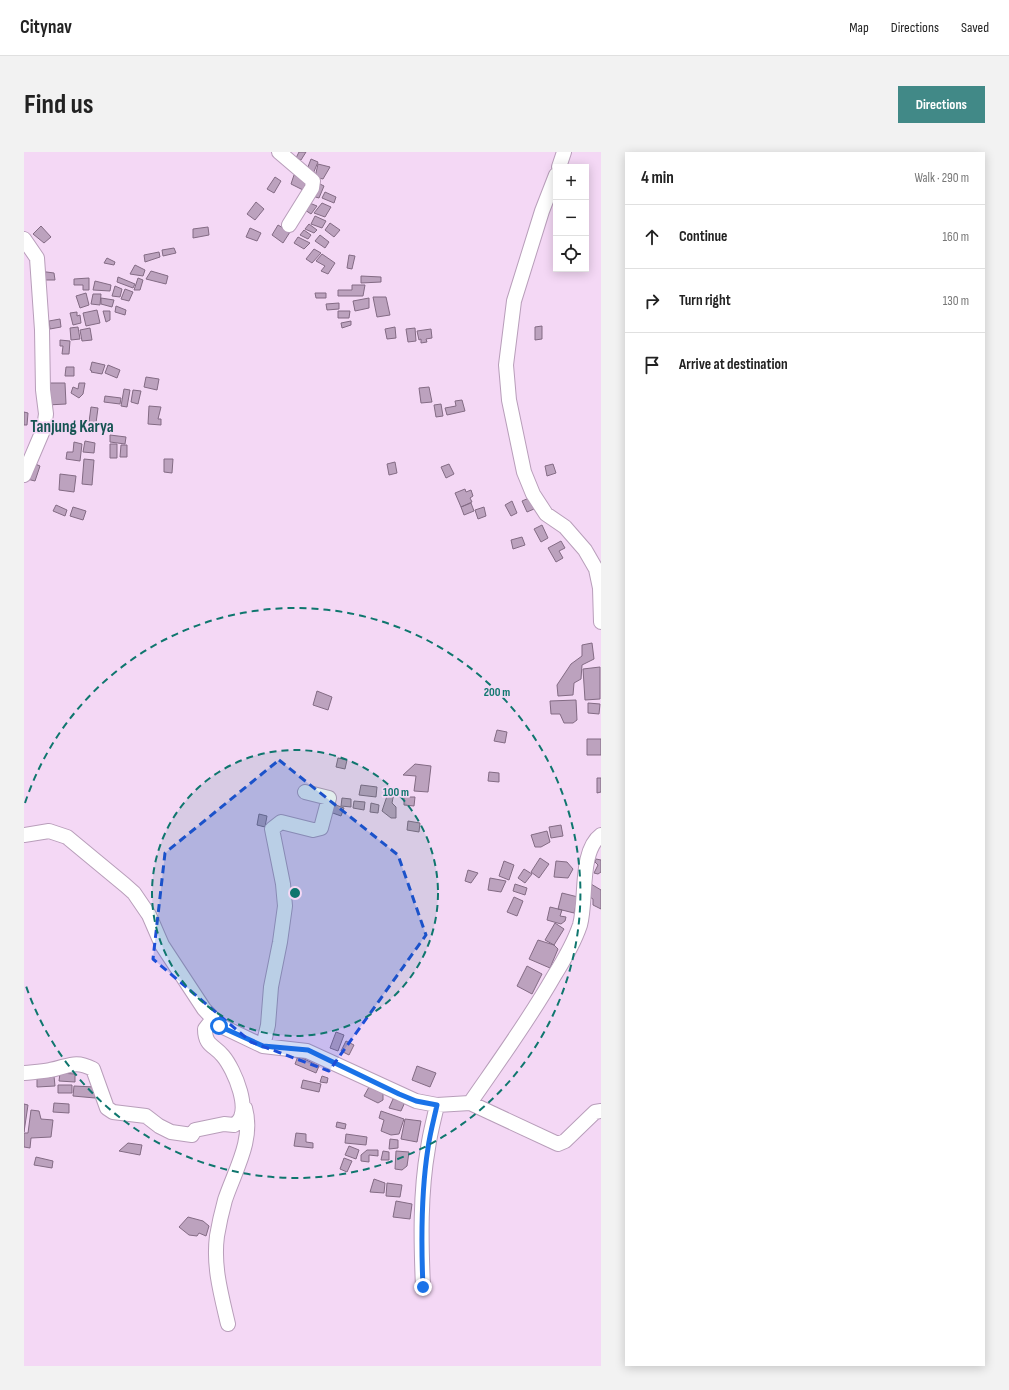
<!DOCTYPE html>
<meta charset="utf-8">
<style>
:root{--surface:#fff;--page:#f2f2f2;--text:#222;--muted:#767676;--line:#e0e0e0;--accent:#418987}
body{margin:0;font-family:"Sofia Sans Condensed",sans-serif;background:var(--page);color:var(--text)}
.controls{position:absolute;right:12px;top:12px;display:grid;overflow:hidden;border-radius:0px;box-shadow:0 2px 10px #0003}
.controls button{width:36px;height:36px;display:grid;place-items:center;padding:0;border:0;border-bottom:1px solid var(--line);background:var(--surface);color:var(--text);font:20px sans-serif}
.stop{position:absolute;width:12px;height:12px;margin:-9px;border:3px solid #1a73e8;border-radius:50%;background:#fff}
.stop.end{background:#1a73e8;border-color:#fff;box-shadow:0 1px 4px #0008}
.list{margin:0;padding:0;list-style:none}
h2{display:flex;justify-content:space-between;align-items:center;height:52px;margin:0;padding:0 16px;font-size:17px}
h2 small{font-size:13px;font-weight:400;color:var(--muted)}
.list li{display:grid;grid-template-columns:26px 1fr auto;gap:12px;align-items:center;box-sizing:border-box;height:64px;padding:0 16px;border-top:1px solid var(--line)}
.list b{display:block;font-size:15px;white-space:nowrap}
.list em{font-size:13px;font-style:normal;color:var(--muted)}
.icon{flex:none;width:22px;height:22px;fill:none;stroke:currentColor;stroke-width:2;stroke-linecap:round;stroke-linejoin:round}
.map{position:relative;flex:none;width:577px;height:1214px;overflow:hidden;border-radius:0px}
header{display:flex;align-items:center;gap:24px;box-sizing:border-box;height:56px;padding:0 20px;background:var(--surface);border-bottom:1px solid var(--line)}
header strong{font-size:19px}
nav{display:flex;gap:22px;margin-inline-start:auto;font-size:14px}
.intro{display:flex;align-items:center;justify-content:space-between;box-sizing:border-box;height:96px;padding:0 24px}
h1{margin:0;font-size:28px}
.button{padding:10px 18px;border-radius:0px;background:var(--accent);color:#fff;font-size:14px;font-weight:700}
main{display:flex;gap:24px;padding:0 24px}
aside{flex:1;background:var(--surface);border-radius:0px;box-shadow:0 2px 10px #0003}
.map>svg:first-child{display:block}
.building{fill:#bca2be;stroke:#836b84}
.lines{fill:none;stroke-linecap:round;stroke-linejoin:round}
.minor-casing{stroke:#b89eba;stroke-width:16}
.minor{stroke:#fff;stroke-width:14}
.route{stroke:#1a73e8;stroke-width:5}
.marked{fill:#1d4ed8;fill-opacity:0.2;stroke:#1d4ed8;stroke-width:3;stroke-dasharray:8 5;stroke-linejoin:round}
.ring{fill:none;stroke:#0f766e;stroke-width:2;stroke-dasharray:7 5}
.labels{text-anchor:middle;stroke-width:3.5;stroke-linejoin:round;paint-order:stroke}
.quarter-label{font-size:17px;font-weight:bold;fill:#175453;stroke:#f4d8f5}
.centre{fill:#0f766e;stroke:#f4d8f5;stroke-width:2}
.ring-label{font-size:12px;text-anchor:middle;font-weight:bold;fill:#0f766e;stroke:#f4d8f5;stroke-width:3.5;stroke-linejoin:round;paint-order:stroke}
</style>
<header>
<strong>Citynav</strong>
<nav><a>Map</a><a>Directions</a><a>Saved</a></nav>
</header>
<div class="intro"><h1>Find us</h1><a class="button">Directions</a></div>
<main>
<div class="map">
<svg width="577" height="1214" viewBox="0 0 577 1214">
<rect width="100%" height="100%" fill="#f4d8f5"/>
<path class="building" d="M 275,0 L 282,0 L 277,8 L 272,6 Z
M 287,7 L 294,10 L 289,22 L 282,20 Z
M 294,12 L 306,15 L 299,27 L 291,25 Z
M 270,23 L 283,29 L 279,38 L 267,32 Z
M 251,25 L 257,29 L 250,41 L 243,37 Z
M 292,30 L 300,34 L 295,46 L 288,44 Z
M 301,40 L 312,45 L 310,51 L 298,46 Z
M 232,50 L 240,57 L 231,68 L 223,62 Z
M 283,50 L 293,54 L 287,62 L 278,56 Z
M 298,51 L 307,55 L 301,65 L 290,61 Z
M 291,64 L 302,69 L 298,76 L 287,72 Z
M 306,71 L 316,78 L 310,85 L 301,78 Z
M 285,72 L 293,78 L 290,81 L 281,77 Z
M 254,73 L 266,80 L 259,91 L 248,83 Z
M 17,74 L 27,85 L 20,91 L 9,82 Z
M 184,75 L 185,83 L 169,86 L 169,77 Z
M 226,76 L 237,81 L 233,89 L 222,85 Z
M 280,78 L 287,83 L 284,87 L 276,83 Z
M 296,83 L 305,90 L 301,96 L 291,89 Z
M 274,85 L 286,91 L 280,97 L 270,91 Z
M 150,96 L 152,101 L 139,104 L 138,98 Z
M 290,97 L 297,101 L 288,111 L 282,107 Z
M 135,100 L 136,105 L 121,110 L 120,103 Z
M 298,102 L 311,111 L 304,122 L 297,119 L 301,114 L 292,109 Z
M 325,103 L 331,104 L 328,117 L 323,116 Z
M 83,106 L 91,110 L 90,113 L 80,111 Z
M 111,113 L 121,118 L 119,124 L 106,122 Z
M 15,119 L 30,121 L 31,128 L 16,128 Z
M 127,119 L 144,124 L 142,132 L 122,127 Z
M 337,124 L 357,125 L 357,130 L 337,131 Z
M 94,125 L 111,132 L 109,136 L 93,130 Z
M 65,126 L 65,138 L 59,138 L 59,133 L 50,133 L 50,127 Z
M 114,126 L 119,128 L 116,138 L 110,138 Z
M 71,129 L 87,133 L 86,139 L 69,138 Z
M 328,133 L 341,133 L 339,144 L 314,144 L 314,138 L 328,138 Z
M 91,134 L 98,137 L 96,145 L 88,144 Z
M 101,137 L 109,140 L 105,149 L 97,147 Z
M 62,141 L 65,153 L 56,156 L 52,144 Z
M 291,141 L 302,141 L 302,146 L 292,146 Z
M 69,142 L 77,142 L 76,153 L 67,152 Z
M 349,145 L 362,145 L 366,163 L 353,165 Z
M 77,146 L 90,148 L 88,155 L 77,152 Z
M 345,146 L 345,156 L 331,159 L 329,149 Z
M 315,151 L 315,157 L 303,158 L 302,152 Z
M 92,154 L 102,158 L 101,163 L 91,160 Z
M 73,158 L 76,171 L 62,174 L 59,161 Z
M 79,159 L 86,159 L 86,168 L 82,170 Z
M 314,159 L 326,159 L 325,166 L 314,166 Z
M 53,160 L 53,164 L 56,163 L 57,171 L 49,173 L 46,161 Z
M 36,167 L 37,175 L 26,177 L 25,169 Z
M 327,169 L 327,173 L 318,176 L 317,171 Z
M 518,174 L 518,187 L 511,188 L 511,175 Z
M 54,175 L 56,187 L 47,188 L 46,176 Z
M 371,175 L 372,186 L 363,187 L 361,177 Z
M 66,176 L 68,188 L 58,189 L 56,178 Z
M 391,176 L 392,189 L 384,190 L 382,177 Z
M 407,177 L 408,186 L 402,187 L 403,190 L 397,191 L 397,187 L 395,188 L 393,179 Z
M 36,188 L 46,189 L 45,202 L 38,202 L 39,194 L 36,194 Z
M 68,210 L 81,213 L 78,222 L 67,220 L 68,219 L 66,218 Z
M 84,213 L 96,218 L 93,226 L 81,221 Z
M 42,215 L 50,215 L 50,224 L 41,224 Z
M 122,225 L 135,227 L 133,238 L 120,235 Z
M 23,231 L 41,231 L 42,252 L 23,253 Z
M 55,231 L 61,231 L 59,242 L 55,246 L 47,241 L 49,235 L 54,237 Z
M 405,235 L 408,250 L 397,251 L 395,236 Z
M 100,237 L 106,238 L 103,255 L 97,254 Z
M 109,238 L 117,239 L 114,252 L 107,250 Z
M 81,244 L 97,246 L 96,252 L 80,250 Z
M 438,248 L 441,259 L 423,263 L 421,256 L 432,254 L 431,249 Z
M 417,252 L 419,264 L 412,265 L 410,253 Z
M 125,254 L 137,255 L 134,267 L 137,267 L 137,273 L 124,272 Z
M 67,255 L 74,256 L 72,271 L 65,270 Z
M 0,260 L 4,261 L 3,273 L 0,273 Z
M 86,283 L 102,285 L 101,292 L 86,290 Z
M 61,289 L 71,291 L 70,301 L 59,300 Z
M 50,290 L 58,292 L 56,309 L 42,307 L 43,300 L 49,300 Z
M 86,292 L 93,292 L 93,306 L 86,306 Z
M 97,293 L 103,293 L 103,305 L 96,305 Z
M 60,307 L 70,308 L 68,333 L 58,332 Z
M 140,307 L 149,307 L 148,321 L 140,320 Z
M 371,310 L 373,321 L 365,323 L 363,312 Z
M 9,311 L 16,314 L 11,329 L 3,327 Z
M 425,312 L 430,322 L 422,326 L 417,315 Z
M 529,312 L 532,321 L 523,324 L 521,314 Z
M 36,322 L 52,324 L 50,340 L 35,338 Z
M 441,337 L 442,340 L 447,338 L 449,344 L 446,346 L 448,350 L 437,355 L 431,341 Z
M 505,346 L 510,357 L 503,360 L 498,349 Z
M 488,349 L 493,361 L 487,364 L 481,353 Z
M 447,351 L 450,359 L 440,363 L 437,355 Z
M 32,353 L 43,358 L 41,364 L 29,359 Z
M 49,355 L 62,359 L 59,368 L 46,364 Z
M 460,355 L 462,364 L 454,367 L 451,358 Z
M 518,373 L 524,386 L 517,390 L 510,377 Z
M 498,385 L 501,393 L 489,397 L 487,388 Z
M 537,389 L 541,396 L 535,399 L 539,406 L 532,410 L 524,396 Z
M 568,491 L 570,507 L 558,513 L 557,527 L 550,531 L 549,543 L 534,544 L 533,533 L 547,512 L 558,504 L 558,493 Z
M 576,515 L 576,547 L 561,548 L 559,517 Z
M 293,539 L 308,545 L 304,558 L 289,553 Z
M 552,548 L 553,568 L 549,571 L 540,571 L 536,562 L 527,562 L 526,549 Z
M 564,551 L 576,552 L 575,562 L 564,561 Z
M 473,578 L 483,580 L 481,591 L 470,589 Z
M 563,587 L 577,587 L 577,603 L 563,603 Z
M 314,606 L 323,608 L 321,617 L 312,615 Z
M 391,612 L 407,614 L 404,640 L 390,639 L 392,624 L 379,623 Z
M 465,620 L 475,621 L 475,630 L 464,629 Z
M 573,626 L 577,626 L 577,640 L 573,641 Z
M 337,633 L 353,635 L 352,645 L 335,643 Z
M 365,638 L 370,641 L 368,651 L 372,655 L 372,666 L 367,666 L 358,659 Z
M 380,645 L 391,645 L 390,654 L 380,653 Z
M 318,646 L 327,647 L 327,655 L 317,654 Z
M 330,649 L 341,650 L 340,658 L 329,656 Z
M 347,651 L 355,653 L 354,661 L 346,660 Z
M 309,652 L 320,656 L 317,664 L 306,660 Z
M 235,662 L 243,664 L 241,675 L 233,673 Z
M 384,669 L 396,671 L 395,680 L 383,678 Z
M 537,673 L 539,684 L 527,686 L 525,675 Z
M 523,679 L 526,690 L 517,695 L 511,695 L 507,683 Z
M 516,706 L 525,712 L 515,726 L 507,720 Z
M 572,707 L 577,708 L 577,720 L 574,722 L 570,721 L 574,713 L 571,710 Z
M 480,709 L 490,713 L 485,728 L 475,724 Z
M 532,709 L 543,710 L 549,717 L 544,726 L 530,725 Z
M 500,717 L 508,722 L 501,731 L 494,726 Z
M 444,718 L 454,721 L 447,731 L 441,729 Z
M 466,726 L 482,729 L 477,740 L 464,738 Z
M 491,732 L 503,736 L 501,743 L 489,739 Z
M 567,732 L 577,738 L 577,757 L 569,753 L 569,747 L 561,742 Z
M 538,741 L 554,745 L 550,761 L 534,757 Z
M 490,745 L 499,749 L 493,764 L 483,760 Z
M 526,755 L 538,758 L 536,764 L 542,765 L 541,769 L 537,772 L 523,768 Z
M 531,771 L 540,777 L 530,793 L 521,788 Z
M 514,788 L 530,793 L 534,797 L 526,816 L 505,807 Z
M 503,814 L 518,822 L 508,842 L 493,834 Z
M 312,880 L 320,883 L 314,899 L 306,896 Z
M 322,889 L 330,893 L 325,903 L 317,899 Z
M 274,904 L 295,914 L 292,921 L 271,912 Z
M 393,914 L 412,921 L 406,935 L 388,928 Z
M 36,921 L 51,922 L 51,930 L 35,929 Z
M 30,924 L 31,934 L 13,935 L 13,925 Z
M 298,924 L 304,926 L 303,931 L 296,930 Z
M 279,928 L 297,932 L 295,940 L 277,936 Z
M 34,933 L 48,933 L 48,941 L 34,941 Z
M 50,934 L 71,935 L 71,946 L 49,944 Z
M 345,935 L 359,941 L 359,948 L 354,951 L 340,944 Z
M 369,947 L 381,950 L 377,959 L 365,956 Z
M 30,951 L 45,952 L 45,961 L 29,960 Z
M 0,952 L 4,953 L 0,980 Z
M 7,958 L 15,959 L 17,967 L 29,968 L 27,985 L 7,986 L 6,996 L 0,995 L 0,981 L 4,981 Z
M 357,959 L 380,967 L 375,982 L 367,983 L 357,979 L 360,968 L 355,966 Z
M 381,967 L 397,969 L 393,990 L 377,987 Z
M 313,970 L 322,972 L 321,977 L 312,975 Z
M 272,981 L 282,982 L 282,990 L 289,991 L 289,996 L 270,994 Z
M 322,982 L 343,985 L 342,993 L 321,991 Z
M 366,987 L 374,988 L 374,996 L 365,997 Z
M 104,991 L 118,993 L 116,1003 L 95,999 Z
M 325,994 L 335,998 L 332,1007 L 321,1003 Z
M 343,998 L 354,998 L 354,1004 L 345,1003 L 345,1010 L 337,1009 L 337,1003 Z
M 359,999 L 365,1000 L 365,1008 L 357,1008 Z
M 372,999 L 385,1000 L 383,1014 L 378,1018 L 371,1017 Z
M 12,1005 L 29,1009 L 28,1016 L 10,1013 Z
M 320,1006 L 328,1009 L 323,1020 L 316,1017 Z
M 350,1027 L 361,1031 L 360,1041 L 346,1040 Z
M 363,1031 L 378,1033 L 376,1045 L 362,1044 Z
M 372,1049 L 388,1052 L 386,1067 L 369,1065 Z
M 164,1065 L 179,1069 L 185,1074 L 182,1084 L 175,1081 L 173,1084 L 165,1083 L 155,1075 Z"/>
<g class="lines">
<defs>
<path id="minor" d="M 255,0 L 289,29 L 288,36 L 265,73
M 535,15 L 540,0
M 532,23 L 518,59 L 490,149 L 482,213 L 485,248 L 500,320 L 509,342 L 522,362 L 541,375 L 561,398 L 572,417 L 576,436 L 577,470
M 0,87 L 13,106 L 18,178 L 19,238 L 22,262 L 20,276 L 0,323
M 0,683 L 25,679 L 43,685 L 101,733 L 110,741 L 125,763 L 138,793 L 180,857 L 195,873 L 239,894 L 283,899 L 392,949 L 413,953 L 446,951 L 534,992 L 541,989 L 571,960 L 577,959
M 239,894 L 244,873 L 247,835 L 256,790 L 261,754 L 259,732 L 248,677 L 257,670 L 289,678 L 297,676 L 305,646 L 281,640
M 0,921 C 8,920 17,920 26,918 C 44,915 50,907 69,917 L 83,956 L 89,960 L 122,964 L 135,974 L 147,980 L 168,983 L 171,978 L 200,972 L 210,973 C 230,962 210,917 199,904 C 190,893 181,894 181,877 L 188,868
M 446,951 C 475,909 505,868 530,824 C 540,808 550,791 556,773 C 563,748 555,699 577,683
M 399,1135 C 397,1089 396,1041 404,996 C 406,981 410,967 413,953
M 204,1172 C 197,1142 189,1114 193,1084 C 195,1072 198,1059 201,1048 C 211,1018 230,988 221,956"/>
</defs>
<use href="#minor" class="minor-casing"/>
<use href="#minor" class="minor"/>
</g>
<g class="lines">
<path class="route" d="M 195,874 L 239,894 L 284,898 L 375,942 L 392,949 L 413,953 C 410,967 406,981 404,996 C 397,1041 397,1089 399,1135"/>
</g>
<path class="marked" d="M 255,608 L 374,703 L 402,783 L 305,919 L 227,890 L 129,807 L 141,701 Z"/>
<circle cx="271" cy="741" r="143" fill="#0f766e" fill-opacity=".12"/>
<g class="ring">
<circle cx="271" cy="741" r="143"/>
<path d="M1 651A285 285 0 1 1 1 831"/>
</g>
<g class="labels">
<g class="quarter-label">
<text x="48" y="280">Tanjung Karya</text>
</g>
</g>
<circle cx="271" cy="741" r="6" class="centre"/>
<g class="ring-label">
<text x="473" y="544">200 m</text>
<text x="372" y="644">100 m</text>
</g>
</svg>
<div class="controls">
<button>+</button>
<button>−</button>
<button><svg class="icon" aria-label="locate" viewBox="0 0 24 24"><circle cx="12" cy="12" r="6"/><path d="M12 2v4M12 18v4M2 12h4M18 12h4"/></svg></button>
</div>
<div class="stop" style="left:195px;top:874px"></div>
<div class="stop end" style="left:399px;top:1135px"></div>
</div>
<aside>
<h2>4 min<small>Walk · 290 m</small></h2>
<ul class="list">
<li><svg class="icon" aria-label="ahead" viewBox="0 0 24 24"><path d="M12 20V5M6 11l6-6 6 6"/></svg><div><b>Continue</b></div><em>160 m</em></li>
<li><svg class="icon" aria-label="right" viewBox="0 0 24 24"><path d="M7 20v-9h11M14 6l5 5-5 5"/></svg><div><b>Turn right</b></div><em>130 m</em></li>
<li><svg class="icon" aria-label="arrive" viewBox="0 0 24 24"><path d="M6 21V4h12l-3 4 3 4H6"/></svg><div><b>Arrive at destination</b></div></li>
</ul>
</aside>
</main>
